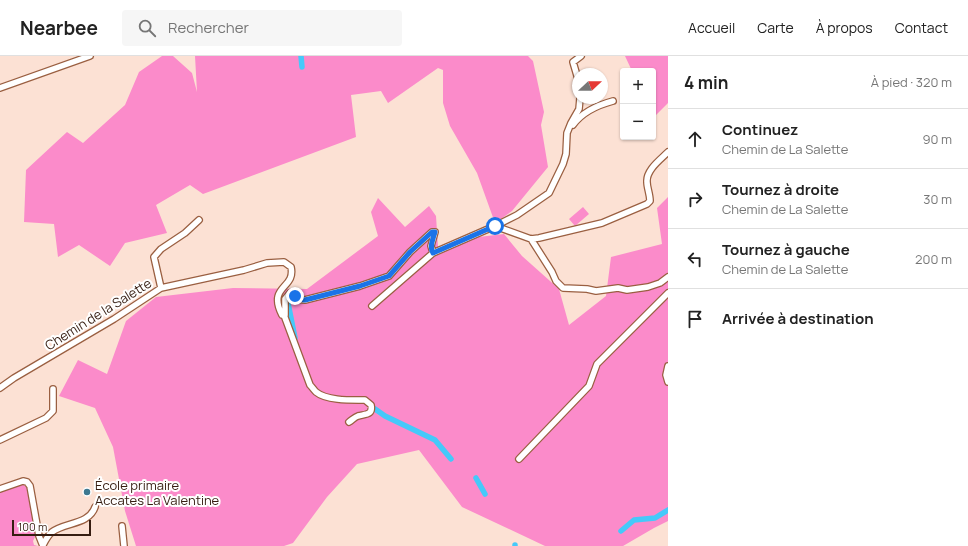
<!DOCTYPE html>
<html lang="fr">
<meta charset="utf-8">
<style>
:root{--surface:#fff;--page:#f6f6f6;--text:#222;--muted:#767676;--line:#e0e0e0}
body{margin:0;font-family:Manrope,sans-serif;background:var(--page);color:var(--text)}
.controls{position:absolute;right:12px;top:12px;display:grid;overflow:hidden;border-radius:4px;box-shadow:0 1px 3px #0004}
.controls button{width:36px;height:36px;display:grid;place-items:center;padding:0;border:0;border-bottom:1px solid var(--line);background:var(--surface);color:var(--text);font:20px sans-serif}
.compass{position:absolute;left:572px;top:12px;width:36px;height:36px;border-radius:50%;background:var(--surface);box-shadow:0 1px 3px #0004;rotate:68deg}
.scale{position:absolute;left:12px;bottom:10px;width:79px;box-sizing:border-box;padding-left:4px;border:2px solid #361d11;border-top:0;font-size:11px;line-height:14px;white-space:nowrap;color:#361d11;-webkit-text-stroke:3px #fff;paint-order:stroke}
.stop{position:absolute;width:12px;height:12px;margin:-9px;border:3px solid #1a73e8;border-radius:50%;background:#fff}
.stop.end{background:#1a73e8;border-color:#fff;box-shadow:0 1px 4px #0008}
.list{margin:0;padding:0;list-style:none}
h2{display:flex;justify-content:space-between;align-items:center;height:52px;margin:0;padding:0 16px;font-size:17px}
h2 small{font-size:13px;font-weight:400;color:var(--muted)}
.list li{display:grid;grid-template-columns:26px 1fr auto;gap:12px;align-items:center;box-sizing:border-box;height:60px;padding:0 16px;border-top:1px solid var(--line)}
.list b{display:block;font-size:15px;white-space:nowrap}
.list p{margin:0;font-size:13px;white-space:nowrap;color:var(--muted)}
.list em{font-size:13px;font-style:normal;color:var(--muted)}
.icon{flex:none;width:22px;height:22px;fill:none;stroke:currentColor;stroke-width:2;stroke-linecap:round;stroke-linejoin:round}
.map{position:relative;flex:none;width:668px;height:490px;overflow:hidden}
header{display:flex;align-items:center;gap:24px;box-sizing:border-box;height:56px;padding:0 20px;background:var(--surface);border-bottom:1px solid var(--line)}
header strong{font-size:19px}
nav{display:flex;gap:22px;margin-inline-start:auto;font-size:14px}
.search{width:280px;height:36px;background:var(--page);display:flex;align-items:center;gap:10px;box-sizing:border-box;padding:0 14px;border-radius:4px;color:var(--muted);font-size:15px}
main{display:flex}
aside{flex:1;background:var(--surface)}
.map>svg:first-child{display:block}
.green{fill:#fb8bca}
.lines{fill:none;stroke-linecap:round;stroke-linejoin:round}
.canal{stroke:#45c9fa;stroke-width:5.5}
.minor-casing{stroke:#9a5f41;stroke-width:8}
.minor{stroke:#fff;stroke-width:5.5}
.route{stroke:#1a73e8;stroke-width:5}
.poi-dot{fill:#3d7890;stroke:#fff;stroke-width:1.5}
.labels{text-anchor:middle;stroke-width:4;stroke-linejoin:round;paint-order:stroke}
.street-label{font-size:13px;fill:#361d11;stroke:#fff}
.poi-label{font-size:13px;fill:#361d11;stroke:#fff;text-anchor:start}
</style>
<header>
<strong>Nearbee</strong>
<div class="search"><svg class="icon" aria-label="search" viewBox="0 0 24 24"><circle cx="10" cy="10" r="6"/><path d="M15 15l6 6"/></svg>Rechercher</div>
<nav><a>Accueil</a><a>Carte</a><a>À propos</a><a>Contact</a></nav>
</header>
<main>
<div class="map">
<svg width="668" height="490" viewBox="0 0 668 490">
<rect width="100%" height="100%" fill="#fce1d4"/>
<path class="green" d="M 162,0 L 173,0 L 192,17 L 197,36 L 195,0 L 528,0 L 533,5 L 544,56 L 541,69 L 548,111 L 512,155 L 495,167 L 477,117 L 450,70 L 443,47 L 443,14 L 438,12 L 388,47 L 381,35 L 351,39 L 356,81 L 203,138 L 190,129 L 156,149 L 167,177 L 125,187 L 110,210 L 79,189 L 58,201 L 54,168 L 24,166 L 26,114 L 67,76 L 83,87 L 125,49 L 139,16 Z
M 625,0 L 668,0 L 668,47 L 653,62 L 653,15 L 632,15 Z
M 668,141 L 668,465 L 654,472 L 623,490 L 545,490 L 462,451 L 419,394 L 357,408 L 327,441 L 293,487 L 284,490 L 136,490 L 125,455 L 113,391 L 95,352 L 59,340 L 78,304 L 107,318 L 126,265 L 156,241 L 233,232 L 307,233 L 378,180 L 371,156 L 378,142 L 405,171 L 429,150 L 436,160 L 438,191 L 470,182 L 504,178 L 522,200 L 559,233 L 569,269 L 606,240 L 611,201 L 662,188 L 657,152 Z
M 583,151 L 589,158 L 575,170 L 569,163 Z
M 20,429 L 24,429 L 29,434 L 36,474 L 36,479 L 33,485 L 34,489 L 38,490 L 0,490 L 0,436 Z"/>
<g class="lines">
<path class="canal" d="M 301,0 L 302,11
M 294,236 L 288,247 L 295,282
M 375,353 L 385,360 L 435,384 L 451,403
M 476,422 L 485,438
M 621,475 L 634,464 L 655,462 L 668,454
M 515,489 L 515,490"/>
<defs>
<path id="minor" d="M 578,23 L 573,6 L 581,0
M 0,32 L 90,0
M 573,69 C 583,55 598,49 613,45
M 495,170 L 517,159 L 549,137 L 563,108 L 566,98 L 567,77 L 571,67 L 579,53 L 580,42
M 531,183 L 552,216 L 556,225 L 563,232 L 587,233 L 596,235 L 618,232 L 627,234 L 648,231 L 660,227 L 668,221
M 161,232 L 154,201 L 161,193 L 185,177 L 199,164
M 372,250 L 433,197
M 284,259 L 310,329 C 312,331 314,334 316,336 C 327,345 352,344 365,344 L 371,349 C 373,359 366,358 358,360 C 355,361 352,364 349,366
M 668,310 L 666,319 L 668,326
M 0,332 L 14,322 L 114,263 L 161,232 L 244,214 L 267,207 L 284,206 L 291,211 C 296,233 267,229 282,259 L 285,259 L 285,243 L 290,237 L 297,243 L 305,244 L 360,230 L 389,220 L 410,196 L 432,176 L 435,176 L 431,190 L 433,197 L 495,170 L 531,183 L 539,182 L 602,167 L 647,148 L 650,145 C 650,138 647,132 647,126 C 646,114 660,104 668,96
M 0,384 L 46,362 L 53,355 L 53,333
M 519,403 L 589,330 L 597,308 L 668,237
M 0,433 L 23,425 L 27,426 L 30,430 L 39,480 L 43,490
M 122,470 L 124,490
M 43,489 C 45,485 48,479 52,476 C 65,466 89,469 95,451"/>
</defs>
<use href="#minor" class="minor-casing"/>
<use href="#minor" class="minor"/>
</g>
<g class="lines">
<path class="route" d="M 295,240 L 297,243 L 305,244 L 360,230 L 389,220 L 410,196 L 432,176 L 435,176 C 433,183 429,191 433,197 L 495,170"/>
</g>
<circle class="poi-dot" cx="87" cy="436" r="4"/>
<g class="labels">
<g class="street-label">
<text transform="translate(98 258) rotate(-32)" y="5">Chemin de la Salette</text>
</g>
<g class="poi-label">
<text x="95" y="434">École primaire<tspan x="95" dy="15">Accates La Valentine</tspan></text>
</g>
</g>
</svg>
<div class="controls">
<button>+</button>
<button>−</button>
</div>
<svg class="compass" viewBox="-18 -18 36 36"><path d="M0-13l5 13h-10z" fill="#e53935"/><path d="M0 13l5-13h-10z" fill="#767676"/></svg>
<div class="scale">100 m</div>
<div class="stop" style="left:495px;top:170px"></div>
<div class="stop end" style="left:295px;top:240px"></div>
</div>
<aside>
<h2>4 min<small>À pied · 320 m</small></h2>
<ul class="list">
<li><svg class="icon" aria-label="ahead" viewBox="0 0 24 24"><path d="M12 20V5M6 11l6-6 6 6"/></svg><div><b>Continuez</b><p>Chemin de La Salette</p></div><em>90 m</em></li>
<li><svg class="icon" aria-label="right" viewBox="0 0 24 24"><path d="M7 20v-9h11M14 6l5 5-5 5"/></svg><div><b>Tournez à droite</b><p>Chemin de La Salette</p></div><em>30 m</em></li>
<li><svg class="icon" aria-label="left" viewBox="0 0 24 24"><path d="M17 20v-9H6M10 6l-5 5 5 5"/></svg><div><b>Tournez à gauche</b><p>Chemin de La Salette</p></div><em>200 m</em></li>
<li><svg class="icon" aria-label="arrive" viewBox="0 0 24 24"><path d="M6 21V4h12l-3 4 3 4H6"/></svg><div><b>Arrivée à destination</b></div></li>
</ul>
</aside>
</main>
